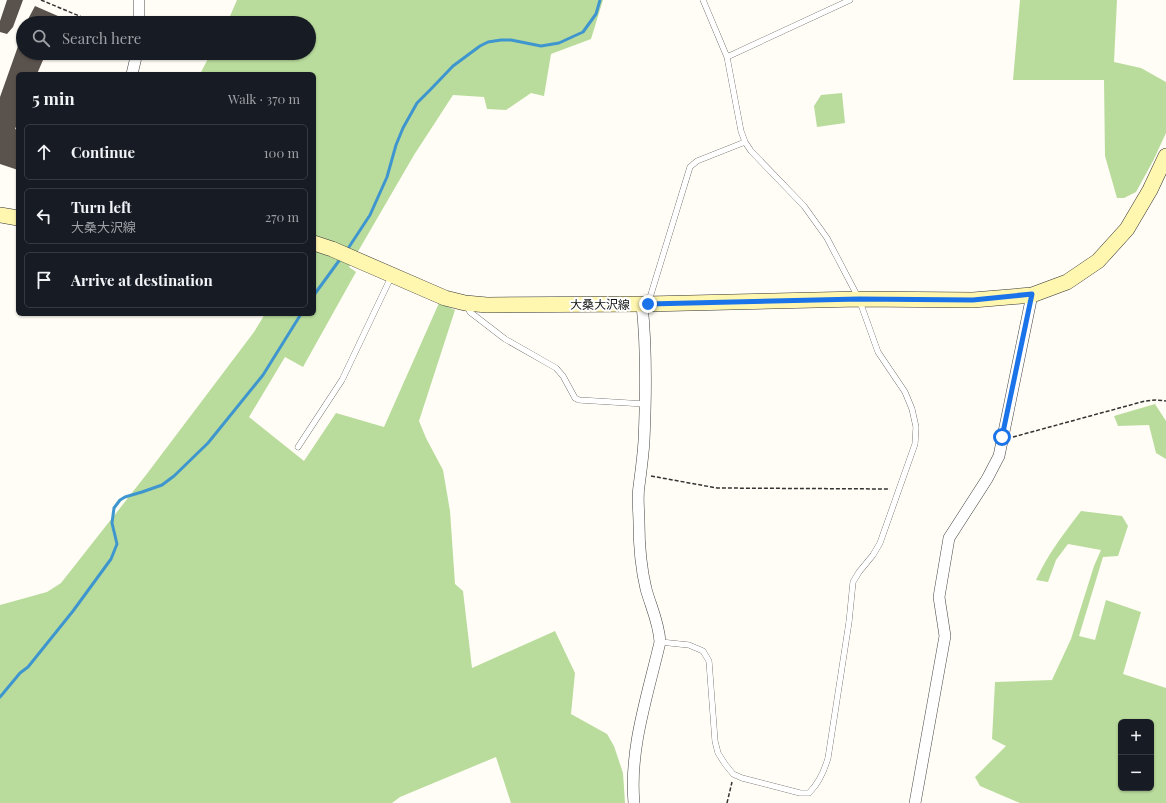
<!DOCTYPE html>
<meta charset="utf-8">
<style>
:root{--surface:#171b24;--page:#20242c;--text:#f1f3f6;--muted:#9ea1a6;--line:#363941}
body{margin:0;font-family:"Playfair Display","Noto Sans JP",serif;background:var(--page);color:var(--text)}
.controls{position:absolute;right:12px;bottom:12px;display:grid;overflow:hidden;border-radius:6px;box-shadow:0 1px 3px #0004}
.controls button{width:36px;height:36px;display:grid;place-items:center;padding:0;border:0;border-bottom:1px solid var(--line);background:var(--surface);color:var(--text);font:20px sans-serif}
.stop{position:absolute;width:12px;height:12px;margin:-9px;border:3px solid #1a73e8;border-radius:50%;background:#fff}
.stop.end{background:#1a73e8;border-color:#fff;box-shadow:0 1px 4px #0008}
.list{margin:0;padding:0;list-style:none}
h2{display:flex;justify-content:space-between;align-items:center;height:52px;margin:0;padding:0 16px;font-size:17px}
h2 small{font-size:13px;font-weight:400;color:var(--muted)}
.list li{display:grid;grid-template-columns:26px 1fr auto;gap:12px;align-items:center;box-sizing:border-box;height:56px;margin:0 8px 8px;padding:0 8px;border:1px solid var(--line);border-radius:6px}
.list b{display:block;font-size:15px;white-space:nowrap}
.list p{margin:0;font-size:13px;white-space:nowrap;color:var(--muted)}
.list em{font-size:13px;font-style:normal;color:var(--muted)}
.icon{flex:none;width:22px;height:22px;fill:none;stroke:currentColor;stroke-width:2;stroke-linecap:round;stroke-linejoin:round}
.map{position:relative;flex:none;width:1166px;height:803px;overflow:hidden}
.search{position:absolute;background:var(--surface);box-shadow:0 1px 3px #0004;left:16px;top:16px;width:300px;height:44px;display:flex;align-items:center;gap:10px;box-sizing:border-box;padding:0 14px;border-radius:22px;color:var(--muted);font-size:15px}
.panel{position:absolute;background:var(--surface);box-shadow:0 1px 3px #0004;left:16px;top:72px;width:300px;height:244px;border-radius:6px}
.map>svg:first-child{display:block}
.forest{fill:#b9dc9c;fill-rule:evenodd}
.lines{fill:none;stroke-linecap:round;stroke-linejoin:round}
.stream{stroke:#3f96cf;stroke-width:3}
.building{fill:#5a524d}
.service-casing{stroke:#444;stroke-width:6}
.minor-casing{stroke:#444;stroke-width:12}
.secondary-casing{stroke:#333;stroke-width:16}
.path{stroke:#333;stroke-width:1.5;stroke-dasharray:4 2;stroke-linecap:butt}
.service{stroke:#fff;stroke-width:5.5}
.minor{stroke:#fff;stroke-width:11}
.secondary{stroke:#fff6b0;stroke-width:15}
.route{stroke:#1a73e8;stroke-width:5}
.labels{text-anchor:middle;stroke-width:4;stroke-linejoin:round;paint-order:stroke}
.street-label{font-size:12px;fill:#111;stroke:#fff}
</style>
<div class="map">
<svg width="1166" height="803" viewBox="0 0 1166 803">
<rect width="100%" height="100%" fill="#fffdf5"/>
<path class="forest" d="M 237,0 L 603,0 L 591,39 L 551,54 L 544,96 L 531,93 L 506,110 L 487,109 L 484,97 L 453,95 L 414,155 L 349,267 L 356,272 L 303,367 L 285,357 L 249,417 L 304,461 L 336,413 L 384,427 L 439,303 L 455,310 L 419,421 L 426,438 L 443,470 L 450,511 L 455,584 L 463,591 L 472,668 L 555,631 L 575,673 L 571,714 L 607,734 L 614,746 L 623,773 L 625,803 L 511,803 L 496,757 L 400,797 L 392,803 L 0,803 L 0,605 L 47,592 L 61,583 L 146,475 L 254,332 L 265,314 L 314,314 L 314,74 L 200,74 L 211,53 L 309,53 L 309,23 L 227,23 Z
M 1020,0 L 1117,0 L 1114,62 L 1141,68 L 1166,82 L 1166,133 L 1153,161 L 1136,192 L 1124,198 L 1117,198 L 1105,156 L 1104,80 L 1013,80 Z
M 842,93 L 845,123 L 817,127 L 814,106 L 821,95 Z
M 1155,404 L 1166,421 L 1166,459 L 1156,453 L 1149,425 L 1118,426 L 1114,416 Z
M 1081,511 L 1122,516 L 1128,526 L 1118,556 L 1103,557 L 1079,636 L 1095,640 L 1106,600 L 1141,612 L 1123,674 L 1166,688 L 1166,803 L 1020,803 L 980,786 L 975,777 L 1006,746 L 992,739 L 995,682 L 1052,680 L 1071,639 L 1094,566 L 1101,550 L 1068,544 L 1056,560 L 1048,582 L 1036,580 C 1048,554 1064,533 1081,511 ZM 1121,722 L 1151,722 L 1151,788 L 1121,788 Z"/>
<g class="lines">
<path class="stream" d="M 347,250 L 370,215 L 387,177 L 396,145 L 403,128 L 417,103 L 431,89 L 453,66 L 480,46 L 488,42 L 501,40 L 511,40 L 541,46 L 559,43 L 572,37 L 583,32 L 596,14 L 600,0
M 314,295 L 341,258
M 0,697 L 20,673 L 28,667 L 73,611 L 111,559 L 117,544 L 112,523 L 114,508 L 120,500 L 125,497 L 142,492 L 162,485 L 174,476 L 208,443 L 263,375 L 301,314"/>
</g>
<path class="building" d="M 7,0 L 23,0 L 13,27 L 7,34 L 0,32 L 0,21 Z
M 35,6 L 74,23 L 26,23 Z
M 22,35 L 23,36 L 23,53 L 46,53 L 37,74 L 18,74 L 18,122 L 15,129 L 18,130 L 18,170 L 0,164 L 0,97 Z"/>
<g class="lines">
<defs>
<path id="service" d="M 727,57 L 850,0
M 648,304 L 690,167 L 697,161 L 745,142
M 466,305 L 470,312 L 505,339 L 556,368 L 563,376 L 575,398 L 579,400 L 645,404
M 298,447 L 342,380 L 392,275
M 660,642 L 689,645 L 703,651 L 709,661 L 715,741 L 718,753 L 725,764 L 733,774 L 742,778 L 800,793 L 809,793 C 819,783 824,772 828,758 L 849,622 L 853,582 L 859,572 L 873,555 L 880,543 L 915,444 L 916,427 L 912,409 L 905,392 L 878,352 L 859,299 L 827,238 L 804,206 L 751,151 L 745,142 L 741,131 L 727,57 L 703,0"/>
<path id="minor" d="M 139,0 L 139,23
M 132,74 L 137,53
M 634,803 C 629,749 648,694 660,642 C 659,623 651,607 646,589 C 641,568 639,545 639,523 C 639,511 637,498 639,486 C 641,471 643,457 644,441 C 646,396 647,350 642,305
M 915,803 L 945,636 L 939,597 L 949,538 L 987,479 L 999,456 L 1032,295"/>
<path id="secondary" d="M 0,215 L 18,218
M 314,243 L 332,249 L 445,298 L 465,303 L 487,305 L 647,304 L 859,299 L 973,300 L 1032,295 L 1067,282 L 1098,261 L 1127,229 L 1150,190 L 1166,156"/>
</defs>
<use href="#service" class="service-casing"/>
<use href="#minor" class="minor-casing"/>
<use href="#secondary" class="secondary-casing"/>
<path class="path" d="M 41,0 L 96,23
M 1013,437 L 1145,401 L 1156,400 L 1166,401
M 651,476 L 717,488 L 890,489
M 727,803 L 732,782"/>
<use href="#service" class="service"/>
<use href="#minor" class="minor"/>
<use href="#secondary" class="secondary"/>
</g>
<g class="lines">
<path class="route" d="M 648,304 L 859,299 L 973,300 L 1032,294 L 1002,437"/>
</g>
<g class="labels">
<g class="street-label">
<text x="600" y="309">大桑大沢線</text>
</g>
</g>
</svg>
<div class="controls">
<button>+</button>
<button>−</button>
</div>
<div class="stop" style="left:1002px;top:437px"></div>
<div class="stop end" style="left:648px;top:304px"></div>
<div class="search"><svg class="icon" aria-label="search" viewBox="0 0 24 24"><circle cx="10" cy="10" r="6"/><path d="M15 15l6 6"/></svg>Search here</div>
<section class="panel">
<h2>5 min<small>Walk · 370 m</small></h2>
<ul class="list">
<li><svg class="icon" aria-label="ahead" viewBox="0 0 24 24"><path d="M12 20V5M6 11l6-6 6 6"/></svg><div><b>Continue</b></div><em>100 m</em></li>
<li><svg class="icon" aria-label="left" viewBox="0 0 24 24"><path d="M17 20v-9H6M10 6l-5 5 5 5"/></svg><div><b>Turn left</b><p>大桑大沢線</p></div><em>270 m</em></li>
<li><svg class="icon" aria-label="arrive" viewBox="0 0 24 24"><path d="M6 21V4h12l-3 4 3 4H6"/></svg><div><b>Arrive at destination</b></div></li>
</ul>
</section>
</div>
